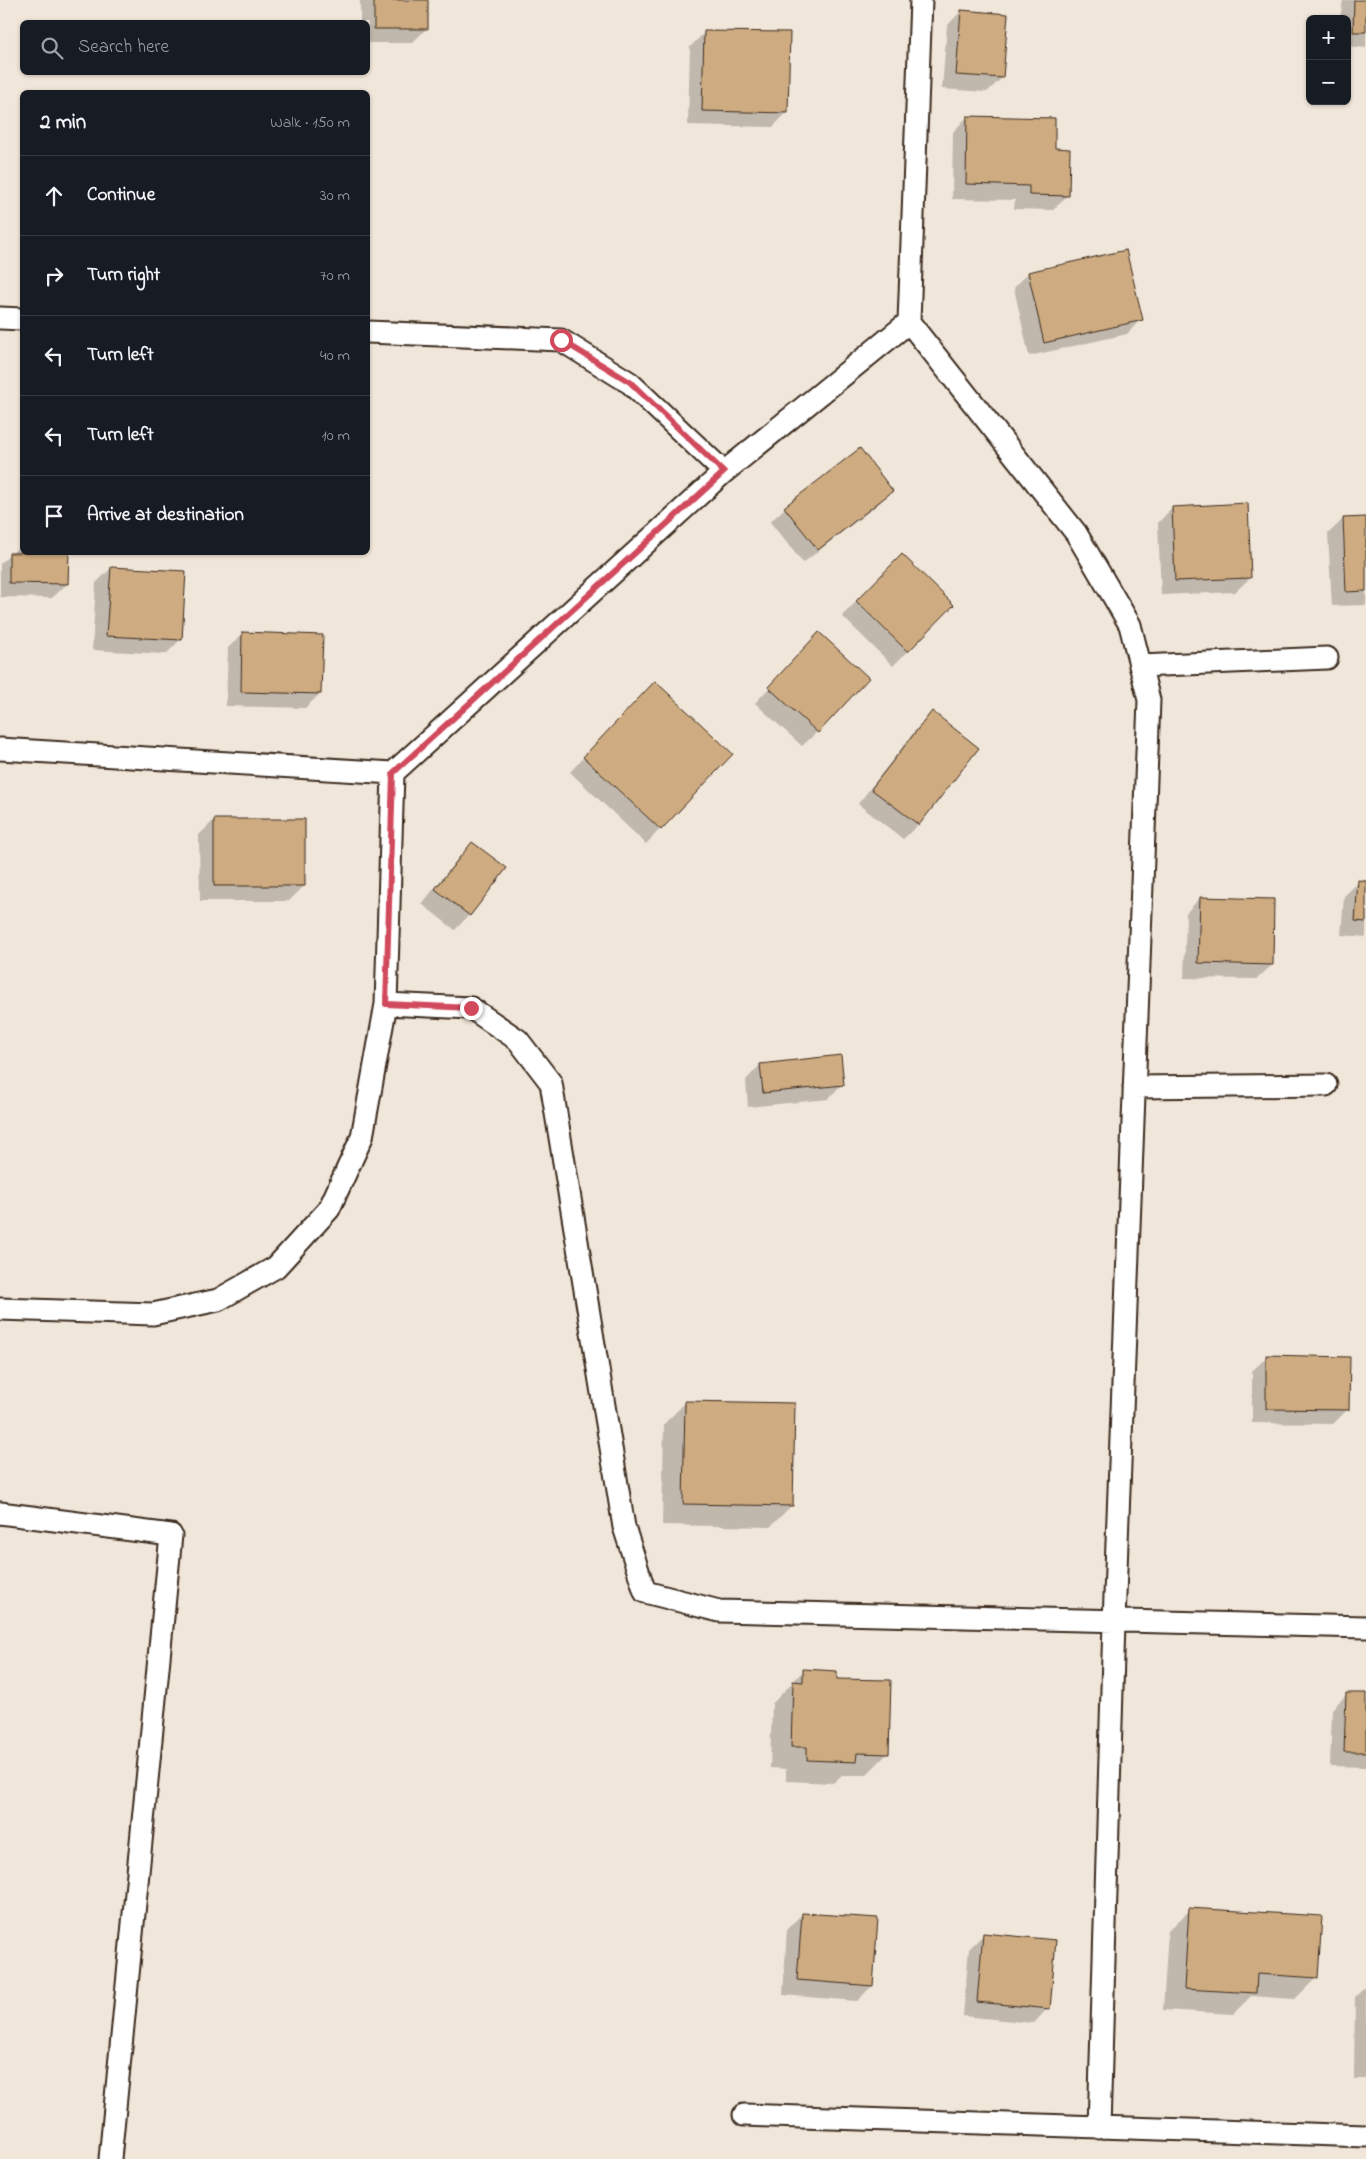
<!DOCTYPE html>
<meta charset="utf-8">
<style>
:root{--surface:#171b24;--page:#20242c;--text:#f1f3f6;--muted:#9ea1a6;--line:#363941}
body{margin:0;font-family:"Indie Flower",sans-serif;background:var(--page);color:var(--text)}
.controls{position:absolute;right:15px;top:15px;display:grid;overflow:hidden;border-radius:8px;box-shadow:0 1px 4px #0004}
.controls button{width:45px;height:45px;display:grid;place-items:center;padding:0;border:0;border-bottom:1px solid var(--line);background:var(--surface);color:var(--text);font:25px sans-serif}
.stop{position:absolute;width:15px;height:15px;margin:-11px;border:4px solid #d1495b;border-radius:50%;background:#fff}
.stop.end{background:#d1495b;border-color:#fff;box-shadow:0 1px 5px #0008}
.list{margin:0;padding:0;list-style:none}
h2{display:flex;justify-content:space-between;align-items:center;height:65px;margin:0;padding:0 20px;font-size:21px}
h2 small{font-size:16px;font-weight:400;color:var(--muted)}
.list li{display:grid;grid-template-columns:32px 1fr auto;gap:15px;align-items:center;box-sizing:border-box;height:80px;padding:0 20px;border-top:1px solid var(--line)}
.list b{display:block;font-size:19px;white-space:nowrap}
.list em{font-size:16px;font-style:normal;color:var(--muted)}
.icon{flex:none;width:28px;height:28px;fill:none;stroke:currentColor;stroke-width:2;stroke-linecap:round;stroke-linejoin:round}
.map{position:relative;flex:none;width:1366px;height:2159px;overflow:hidden}
.search{position:absolute;background:var(--surface);box-shadow:0 1px 4px #0004;left:20px;top:20px;width:350px;height:55px;display:flex;align-items:center;gap:12px;box-sizing:border-box;padding:0 18px;border-radius:8px;color:var(--muted);font-size:19px}
.panel{position:absolute;background:var(--surface);box-shadow:0 1px 4px #0004;left:20px;top:90px;width:350px;height:465px;border-radius:8px}
.map>svg:first-child{display:block}
.shadow{fill:#0003}
.building{fill:#ceab80;stroke:#3b2a1e}
.lines{fill:none;stroke-linecap:round;stroke-linejoin:round}
.lane-casing{stroke:#3b2a1e;stroke-width:25}
.lane{stroke:#fff;stroke-width:21}
.route{stroke:#d1495b;stroke-width:6}
</style>
<div class="map">
<svg width="1366" height="2159" viewBox="0 0 1366 2159">
<rect width="100%" height="100%" fill="#f0e6d9"/>
<filter id="ink" filterUnits="userSpaceOnUse"><feTurbulence type="fractalNoise" baseFrequency=".02" numOctaves="2"/><feDisplacementMap in="SourceGraphic" scale="10" xChannelSelector="R" yChannelSelector="G"/><feConvolveMatrix kernelMatrix="1 2 1 2 8 2 1 2 1" color-interpolation-filters="sRGB"/></filter>
<g filter="url(#ink)">
<path class="shadow" d="M 360,0 L 426,0 L 427,28 L 412,43 L 368,43 L 368,22 L 360,22 Z
M 1343,0 L 1366,0 L 1366,48 L 1347,46 L 1347,19 L 1340,19 Z
M 961,11 L 1002,78 L 987,92 L 942,89 L 947,26 Z
M 705,32 L 787,112 L 773,127 L 688,125 L 690,47 Z
M 967,117 L 1054,150 L 1068,195 L 1053,210 L 1014,209 L 1015,200 L 952,199 L 953,132 Z
M 1125,252 L 1141,319 L 1127,334 L 1029,356 L 1014,288 L 1028,273 Z
M 892,491 L 877,505 L 803,563 L 770,522 L 785,508 Z
M 1172,508 L 1250,578 L 1235,592 L 1161,595 L 1158,523 Z
M 1366,518 L 1366,605 L 1332,606 L 1328,534 L 1343,519 Z
M 22,544 L 22,552 L 68,552 L 67,584 L 52,598 L 0,597 L 0,564 Z
M 902,555 L 953,605 L 893,666 L 842,616 Z
M 111,568 L 180,640 L 166,654 L 92,650 L 96,583 Z
M 243,633 L 320,694 L 305,708 L 226,706 L 228,648 Z
M 805,649 L 817,732 L 802,746 L 755,703 Z
M 640,697 L 731,754 L 646,844 L 570,772 Z
M 932,712 L 977,748 L 918,825 L 903,839 L 858,804 L 918,727 Z
M 214,820 L 304,886 L 289,901 L 200,901 L 199,835 Z
M 472,843 L 469,915 L 455,930 L 422,904 L 458,858 Z
M 1359,882 L 1366,882 L 1366,937 L 1341,935 L 1344,896 Z
M 1200,898 L 1272,965 L 1257,979 L 1184,978 L 1186,913 Z
M 760,1065 L 842,1084 L 828,1099 L 748,1107 L 746,1080 Z
M 1267,1357 L 1347,1410 L 1333,1424 L 1252,1423 L 1252,1371 Z
M 686,1402 L 792,1505 L 770,1527 L 662,1525 L 664,1424 Z
M 804,1670 L 888,1753 L 866,1775 L 842,1775 L 833,1783 L 786,1781 L 786,1769 L 770,1768 L 772,1704 Z
M 1347,1694 L 1366,1695 L 1366,1767 L 1330,1766 L 1332,1709 Z
M 1190,1910 L 1317,1977 L 1295,1999 L 1251,1996 L 1233,2014 L 1163,2010 L 1168,1931 Z
M 802,1914 L 872,1986 L 857,2001 L 783,1995 L 787,1929 Z
M 983,1935 L 1048,2008 L 1034,2023 L 963,2016 L 969,1949 Z
M 1366,1986 L 1366,2079 L 1354,2079 L 1355,1997 Z"/>
<path class="building" d="M 374,0 L 428,0 L 428,29 L 374,29 Z
M 1354,0 L 1366,0 L 1366,32 L 1353,32 Z
M 961,10 L 1008,14 L 1003,78 L 956,75 Z
M 704,31 L 790,32 L 788,113 L 702,111 Z
M 967,116 L 1055,118 L 1055,148 L 1070,149 L 1069,196 L 1029,195 L 1029,186 L 966,184 Z
M 1126,250 L 1143,320 L 1044,343 L 1028,272 Z
M 860,448 L 893,491 L 818,550 L 784,507 Z
M 1248,503 L 1251,578 L 1175,581 L 1172,507 Z
M 1366,517 L 1366,591 L 1346,592 L 1343,518 Z
M 69,552 L 68,584 L 9,583 L 9,553 Z
M 902,554 L 954,605 L 908,652 L 856,601 Z
M 111,567 L 186,571 L 182,640 L 106,636 Z
M 242,632 L 323,635 L 321,694 L 241,692 Z
M 819,632 L 869,678 L 818,733 L 768,687 Z
M 655,681 L 733,754 L 661,830 L 583,757 Z
M 932,711 L 979,748 L 919,825 L 871,789 Z
M 214,819 L 305,819 L 305,886 L 214,886 Z
M 472,842 L 507,868 L 470,916 L 435,889 Z
M 1358,880 L 1366,881 L 1366,922 L 1355,921 Z
M 1200,897 L 1274,899 L 1273,965 L 1198,963 Z
M 841,1055 L 844,1085 L 763,1093 L 760,1064 Z
M 1266,1355 L 1350,1357 L 1349,1410 L 1266,1409 Z
M 685,1401 L 795,1403 L 793,1506 L 683,1504 Z
M 803,1669 L 837,1671 L 837,1679 L 891,1680 L 889,1754 L 857,1753 L 856,1762 L 807,1760 L 807,1747 L 791,1747 L 793,1681 L 803,1682 Z
M 1346,1693 L 1366,1693 L 1366,1752 L 1344,1752 Z
M 1189,1908 L 1322,1916 L 1318,1978 L 1257,1974 L 1256,1993 L 1184,1989 Z
M 802,1913 L 878,1918 L 873,1986 L 797,1980 Z
M 983,1933 L 1056,1940 L 1050,2009 L 977,2002 Z"/>
<g class="lines">
<defs>
<path id="lane" d="M 921,0 L 909,322 L 1076,533 L 1130,625 L 1149,700 L 1114,1622 L 1099,2128
M 0,318 L 22,319
M 368,332 L 561,340 L 630,383 L 724,472
M 1140,666 L 1327,658
M 0,749 L 393,773
M 386,1004 L 471,1008 L 518,1040 L 551,1083 L 624,1527 L 645,1592 L 719,1611 L 1366,1627
M 1134,1087 L 1326,1085
M 0,1309 L 153,1314 L 218,1300 L 276,1267 L 329,1209 L 362,1137 L 386,1004 L 393,773 L 724,472 L 909,322
M 0,1513 L 171,1535 L 110,2159
M 744,2115 L 1366,2136"/>
</defs>
<use href="#lane" class="lane-casing"/>
<use href="#lane" class="lane"/>
</g>
</g>
<g class="lines" filter="url(#ink)">
<path class="route" d="M 471,1008 L 386,1004 L 393,773 L 724,472 L 630,382 L 561,340"/>
</g>
</svg>
<div class="controls">
<button>+</button>
<button>−</button>
</div>
<div class="stop" style="left:561px;top:340px"></div>
<div class="stop end" style="left:471px;top:1008px"></div>
<div class="search"><svg class="icon" aria-label="search" viewBox="0 0 24 24"><circle cx="10" cy="10" r="6"/><path d="M15 15l6 6"/></svg>Search here</div>
<section class="panel">
<h2>2 min<small>Walk · 150 m</small></h2>
<ul class="list">
<li><svg class="icon" aria-label="ahead" viewBox="0 0 24 24"><path d="M12 20V5M6 11l6-6 6 6"/></svg><div><b>Continue</b></div><em>30 m</em></li>
<li><svg class="icon" aria-label="right" viewBox="0 0 24 24"><path d="M7 20v-9h11M14 6l5 5-5 5"/></svg><div><b>Turn right</b></div><em>70 m</em></li>
<li><svg class="icon" aria-label="left" viewBox="0 0 24 24"><path d="M17 20v-9H6M10 6l-5 5 5 5"/></svg><div><b>Turn left</b></div><em>40 m</em></li>
<li><svg class="icon" aria-label="left" viewBox="0 0 24 24"><path d="M17 20v-9H6M10 6l-5 5 5 5"/></svg><div><b>Turn left</b></div><em>10 m</em></li>
<li><svg class="icon" aria-label="arrive" viewBox="0 0 24 24"><path d="M6 21V4h12l-3 4 3 4H6"/></svg><div><b>Arrive at destination</b></div></li>
</ul>
</section>
</div>
